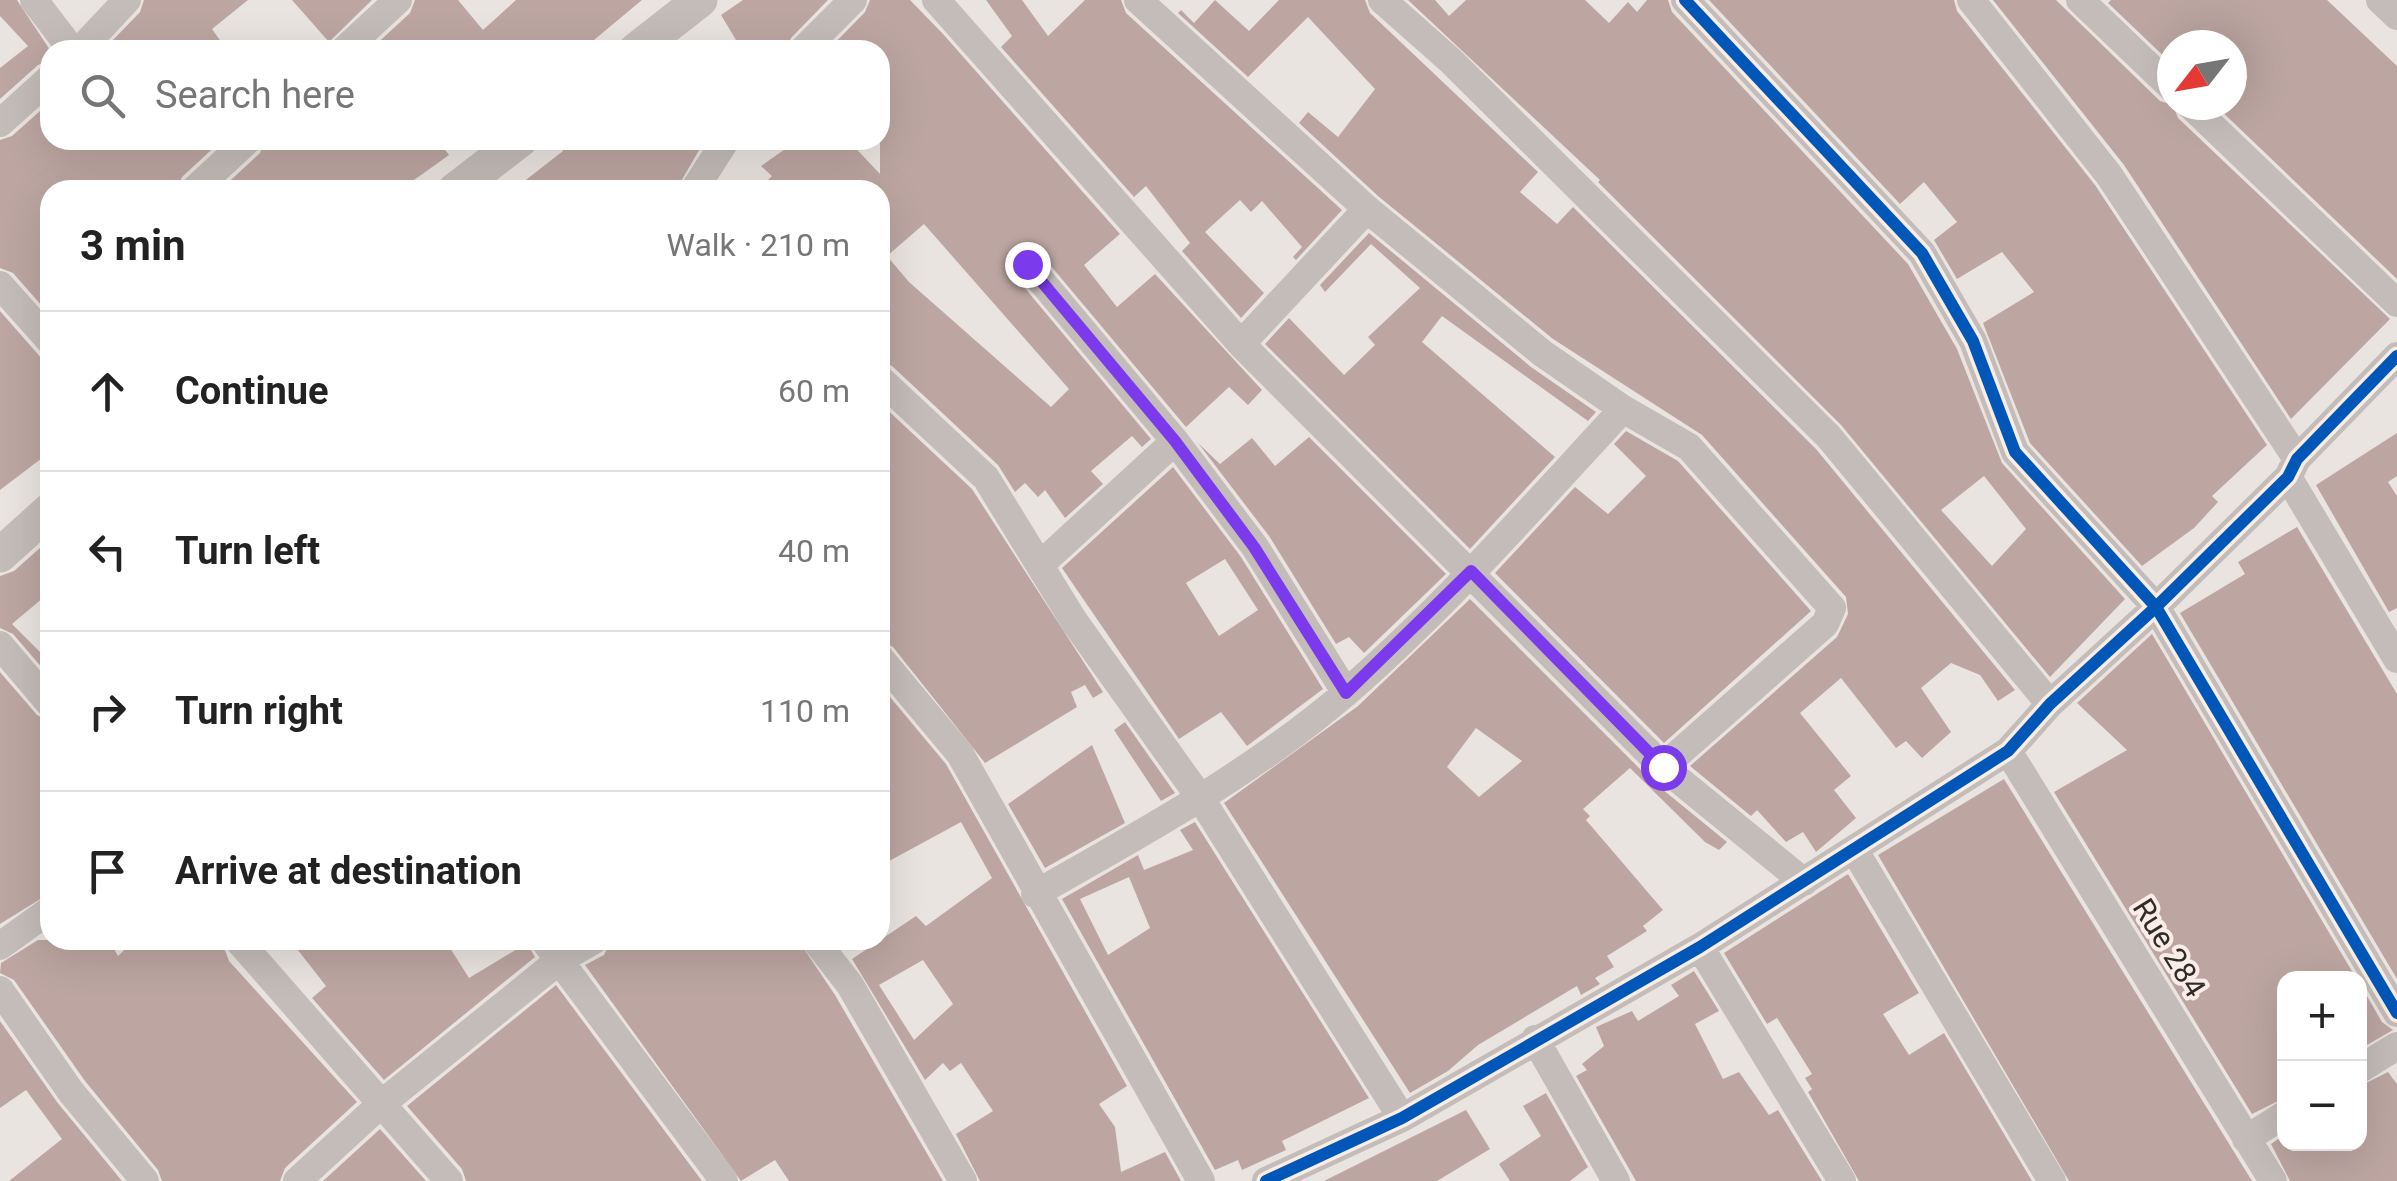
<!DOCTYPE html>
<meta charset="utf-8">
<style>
:root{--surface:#fff;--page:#f6f6f6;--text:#222;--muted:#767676;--line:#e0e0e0}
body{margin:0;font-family:Roboto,sans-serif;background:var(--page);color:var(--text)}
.controls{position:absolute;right:30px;bottom:30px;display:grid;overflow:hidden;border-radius:20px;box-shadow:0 10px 40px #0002}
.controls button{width:90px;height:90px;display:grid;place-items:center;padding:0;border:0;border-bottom:2px solid var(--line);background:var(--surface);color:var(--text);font:50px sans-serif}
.compass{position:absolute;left:2157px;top:30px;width:90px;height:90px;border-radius:50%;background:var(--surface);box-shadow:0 10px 40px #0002;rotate:239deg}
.stop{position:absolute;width:30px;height:30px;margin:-22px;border:8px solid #7c3aed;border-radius:50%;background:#fff}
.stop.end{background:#7c3aed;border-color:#fff;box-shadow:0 2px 10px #0008}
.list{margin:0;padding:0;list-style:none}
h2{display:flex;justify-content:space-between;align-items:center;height:130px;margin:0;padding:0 40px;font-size:42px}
h2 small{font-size:32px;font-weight:400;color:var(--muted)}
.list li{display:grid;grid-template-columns:65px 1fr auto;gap:30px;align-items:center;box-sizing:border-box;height:160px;padding:0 40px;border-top:2px solid var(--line)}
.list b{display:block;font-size:38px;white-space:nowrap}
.list em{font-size:32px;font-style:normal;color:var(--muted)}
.icon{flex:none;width:55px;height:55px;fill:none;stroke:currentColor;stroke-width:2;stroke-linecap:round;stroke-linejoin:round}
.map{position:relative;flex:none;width:2397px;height:1181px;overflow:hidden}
.search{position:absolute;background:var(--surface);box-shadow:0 10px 40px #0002;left:40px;top:40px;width:850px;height:110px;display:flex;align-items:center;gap:25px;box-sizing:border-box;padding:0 35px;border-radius:30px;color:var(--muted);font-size:38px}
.panel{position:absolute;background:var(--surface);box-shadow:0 10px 40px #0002;left:40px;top:180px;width:850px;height:770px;border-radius:30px}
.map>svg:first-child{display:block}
.building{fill:#bda6a2;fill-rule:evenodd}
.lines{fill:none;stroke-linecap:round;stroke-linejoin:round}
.minor{stroke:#c3bcb9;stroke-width:28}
.tertiary{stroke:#c3bcb9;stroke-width:35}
.cycleway-casing{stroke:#f8ede7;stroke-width:19}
.cycleway{stroke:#0057b8;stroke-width:12}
.route{stroke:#7c3aed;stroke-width:12}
.labels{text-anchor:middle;stroke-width:8;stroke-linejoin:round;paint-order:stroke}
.street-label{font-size:30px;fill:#342a27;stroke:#f8ede7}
</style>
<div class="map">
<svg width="2397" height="1181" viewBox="0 0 2397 1181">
<rect width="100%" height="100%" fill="#eae4e0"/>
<path class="building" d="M 0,0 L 17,0 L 50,50 L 50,61 L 38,65 L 0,99 L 0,68 L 28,46 L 0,16 Z
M 144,0 L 248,0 L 212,29 L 227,50 L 119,50 L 112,41 L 140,12 Z
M 292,0 L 372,0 L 329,42 Z
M 415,0 L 458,0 L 483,30 L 516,0 L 642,0 L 582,50 L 370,50 L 410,13 Z
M 743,0 L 828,0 L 791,38 L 786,50 L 742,50 L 721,15 Z
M 870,0 L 910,0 L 943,34 L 1120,234 L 1084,265 L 1117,307 L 1155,274 L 1262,390 L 1248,405 L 1229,387 L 1186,427 L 1040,253 L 1032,247 L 1017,250 L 1010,259 L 1014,275 L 1151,439 L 1142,447 L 1132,436 L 1091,471 L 1103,484 L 1065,518 L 1045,490 L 1038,497 L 1025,483 L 1015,492 L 998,465 L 892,366 L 880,362 L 880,315 L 889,306 L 880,295 L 880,190 L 758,190 L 772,176 L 761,166 L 798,140 L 848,140 L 880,174 L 880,50 L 828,50 L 865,12 ZM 924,224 L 1069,389 L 1051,407 L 909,282 L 887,256 Z
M 986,0 L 1022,0 L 1048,36 L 1085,0 L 1121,0 L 1126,13 L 1342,210 L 1296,260 L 1293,257 L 1302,247 L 1262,201 L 1251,212 L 1240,200 L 1205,232 L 1264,293 L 1241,318 L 1182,251 L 1190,243 L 1146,186 L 1134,197 L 1001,47 L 1012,36 Z
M 1215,0 L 1249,31 L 1279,0 L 1365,0 L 1370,13 L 1538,172 L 1520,192 L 1557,224 L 1573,207 L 1816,449 L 2015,690 L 1998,701 L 1980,675 L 1951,663 L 1921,688 L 1951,732 L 1922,758 L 1906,741 L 1896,748 L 1841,678 L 1800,713 L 1851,776 L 1834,790 L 1856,818 L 1816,852 L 1803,832 L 1786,842 L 1757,810 L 1751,816 L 1690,766 L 1837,637 L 1848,614 L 1846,597 L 1702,435 L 1553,339 L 1378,196 L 1299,123 L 1308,112 L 1338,137 L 1375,89 L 1308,17 L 1248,77 L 1178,13 L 1181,10 L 1194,23 Z
M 1408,0 L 1435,0 L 1449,16 L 1466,0 L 1585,0 L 1609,23 L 1628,2 L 1637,12 L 1647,0 L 1668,0 L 1672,12 L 1908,264 L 1957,349 L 2002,463 L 2125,599 L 2050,677 L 1841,425 L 1598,182 L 1600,180 ZM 1984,476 L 2026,529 L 1992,566 L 1941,510 Z
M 1709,0 L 1954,0 L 1957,11 L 2095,185 L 2267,445 L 2212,496 L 2218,502 L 2194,528 L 2142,566 L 2030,443 L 1983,323 L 2034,292 L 2002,252 L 1957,279 L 1934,240 L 1957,222 L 1924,182 L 1900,204 Z
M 1993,0 L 2056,0 L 2160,101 L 2173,105 L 2178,118 L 2390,319 L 2291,419 L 2124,165 Z
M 2111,0 L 2327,0 L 2397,66 L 2397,279 L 2215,105 L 2232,105 L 2232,45 L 2172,45 L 2172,64 L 2108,3 Z
M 50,102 L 50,140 L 222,140 L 182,177 L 177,190 L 50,190 L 49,314 L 13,273 L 0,268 L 0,140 L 12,136 Z
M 265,140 L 438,140 L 449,155 L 400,190 L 220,190 L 260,153 Z
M 554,140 L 705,140 L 676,190 L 513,190 L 563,151 Z
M 1369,233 L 1531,367 L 1596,412 L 1588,421 L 1442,316 L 1422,342 L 1555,457 L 1470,549 L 1265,344 L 1289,318 L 1344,375 L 1375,345 L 1368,337 L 1420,288 L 1371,244 L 1325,292 L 1320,285 Z
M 0,311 L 50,368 L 50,452 L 0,490 Z
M 880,403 L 972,489 L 1103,692 L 1093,698 L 1085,685 L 1071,692 L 1077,707 L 985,763 L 893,647 L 880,641 Z
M 1626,431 L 1678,461 L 1811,611 L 1664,743 L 1495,573 L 1575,487 L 1608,514 L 1646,476 L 1614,444 Z
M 2397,433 L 2397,476 L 2388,482 L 2397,496 L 2397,608 L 2389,612 L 2316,485 Z
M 1309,437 L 1446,574 L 1364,653 L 1349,637 L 1336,644 L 1269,536 L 1198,443 L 1220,464 L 1252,438 L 1275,466 Z
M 1173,467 L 1241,557 L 1323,689 L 1247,746 L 1221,712 L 1179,739 L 1062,568 ZM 1225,559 L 1258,610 L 1219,636 L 1186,583 Z
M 2297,527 L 2397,694 L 2397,979 L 2180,613 L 2245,574 L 2238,562 Z
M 50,539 L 50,592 L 12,624 L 50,662 L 50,677 L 13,634 L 0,628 L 0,576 L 14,571 Z
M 1470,599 L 1651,780 L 1727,842 L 1719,850 L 1705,842 L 1630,768 L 1583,809 L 1590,816 L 1586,820 L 1663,910 L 1643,926 L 1647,931 L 1607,956 L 1614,967 L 1595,978 L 1600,984 L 1581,995 L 1577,986 L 1478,1045 L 1448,1071 L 1410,1093 L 1224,803 L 1358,706 ZM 1476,728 L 1522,761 L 1479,797 L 1447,767 Z
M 2152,634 L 2356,978 L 2284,978 L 2284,1098 L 2252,1114 L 2054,792 L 2127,750 L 2077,703 Z
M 0,672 L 37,715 L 50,721 L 50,893 L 0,924 Z
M 880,685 L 946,764 L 1127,1086 L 1099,1104 L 1115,1127 L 1121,1172 L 1165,1152 L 1181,1181 L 980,1181 L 956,1134 L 993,1111 L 961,1063 L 950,1071 L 943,1063 L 925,1080 L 852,959 L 916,916 L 926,926 L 992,878 L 961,822 L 880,866 ZM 923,960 L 953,1004 L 914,1040 L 879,985 Z
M 1125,722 L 1175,793 L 1161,801 L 1114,730 Z
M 1092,745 L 1125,823 L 1045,868 L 1008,804 Z
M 2004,779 L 2231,1147 L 2252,1181 L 2069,1181 L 1878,855 Z
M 1195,822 L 1369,1098 L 1282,1141 L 1286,1150 L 1242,1170 L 1238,1160 L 1215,1170 L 1062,899 L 1138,855 L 1144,870 L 1193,850 L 1180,830 ZM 1129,877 L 1150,928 L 1108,955 L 1080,899 Z
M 1848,874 L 1919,993 L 1883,1014 L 1909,1055 L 1944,1033 L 2032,1181 L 1859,1181 L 1808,1092 L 1812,1089 L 1805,1078 L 1812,1074 L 1777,1018 L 1767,1024 L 1724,953 Z
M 38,940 L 109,940 L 118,956 L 135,940 L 221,940 L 229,961 L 357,1102 L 285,1168 L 280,1181 L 162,1181 L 158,1170 L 85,1081 L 14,980 L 0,973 L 1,963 Z
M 290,940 L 445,940 L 469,978 L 527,943 L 535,957 L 384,1080 L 312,998 L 326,986 Z
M 611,940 L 798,940 L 835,995 L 943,1181 L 789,1181 L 775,1160 L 741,1181 L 585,965 L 604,955 Z
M 1694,971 L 1719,1011 L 1695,1024 L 1723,1079 L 1739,1072 L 1769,1115 L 1778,1110 L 1822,1181 L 1636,1181 L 1576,1076 L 1587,1070 L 1582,1064 L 1604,1046 L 1596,1027 L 1632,1011 L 1638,1021 L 1679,996 L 1671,985 Z
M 2360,984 L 2382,1022 L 2393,1030 L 2360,1049 Z
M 556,985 L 702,1181 L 466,1181 L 462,1169 L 407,1106 Z
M 0,1021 L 57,1102 L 122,1181 L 9,1181 L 62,1139 L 26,1090 L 0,1108 Z
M 2388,1072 L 2397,1084 L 2397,1181 L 2290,1181 L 2271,1144 L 2284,1135 L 2284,1144 L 2360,1144 L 2360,1086 Z
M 1546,1093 L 1588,1167 L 1570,1181 L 1510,1181 L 1499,1164 L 1541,1136 L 1523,1106 Z
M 1466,1110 L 1490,1149 L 1437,1181 L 1324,1181 Z
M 380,1129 L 426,1181 L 323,1181 Z"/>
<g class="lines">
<path class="minor" d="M 34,0 L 72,50
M 936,0 L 1241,344 L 1663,767 L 1804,882
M 1138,0 L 1367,209 L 1542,353 L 1623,409 L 1689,447 L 1832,608 L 1825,624 L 1663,767
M 1382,0 L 1451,61 L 1829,437 L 2050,704
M 1685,0 L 1922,253 L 1973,341 L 2015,452 L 2156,607 L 2397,1013
M 1971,0 L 2109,175 L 2297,459
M 2080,0 L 2172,88
M 2380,0 L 2397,16
M 80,50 L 127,0
M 344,50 L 398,0
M 803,50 L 853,0
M 2190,105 L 2397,303
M 0,123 L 50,78
M 194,190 L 248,140
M 694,190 L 726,140
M 1027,264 L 1175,441 L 1255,547 L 1346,693
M 0,285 L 50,341
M 1241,344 L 1367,209
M 880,379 L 986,478 L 1074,621 L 1201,799 L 1402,1118
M 2288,477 L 2397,659
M 1040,565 L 1175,441
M 0,645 L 50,704
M 880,658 L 960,754 L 1201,1181
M 2008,751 L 2273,1181
M 1855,851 L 2052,1181
M 1035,894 C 1142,833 1253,773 1347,692 C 1446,606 1534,505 1623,409
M 238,940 L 449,1181
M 544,940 L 724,1181
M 815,940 L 850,985 L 963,1181
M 0,946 L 50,910
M 1700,947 L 1842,1181
M 0,990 L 71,1092 L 145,1181
M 1535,1039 L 1616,1181
M 2360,1069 L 2397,1046
M 2246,1139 L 2284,1115
M 297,1181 L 380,1105 L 561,959 L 594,940
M 1266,1181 L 1402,1118 L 1700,947 L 2008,751 L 2050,704 L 2156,607 L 2288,477 L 2297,459 L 2397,356"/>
<path class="tertiary" d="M 636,50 L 700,0
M 455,190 L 520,140
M 0,555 L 50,510"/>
<defs>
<path id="cycleway" d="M 1685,0 L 1922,253 L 1973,341 L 2015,452 L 2156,607 L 2397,1013
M 1266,1181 L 1402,1118 L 1700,947 L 2008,751 L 2050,704 L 2156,607 L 2288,477 L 2297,459 L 2397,356"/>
</defs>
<use href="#cycleway" class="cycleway-casing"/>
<use href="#cycleway" class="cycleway"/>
</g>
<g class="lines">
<path class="route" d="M 1027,264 L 1175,441 L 1254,547 L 1346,693 L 1471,571 L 1663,767"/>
</g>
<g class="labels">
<g class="street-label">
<text transform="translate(2169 948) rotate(58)" y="10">Rue 284</text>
</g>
</g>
</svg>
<div class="controls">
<button>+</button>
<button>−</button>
</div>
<svg class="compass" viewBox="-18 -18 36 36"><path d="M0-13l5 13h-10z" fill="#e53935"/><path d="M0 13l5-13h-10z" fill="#767676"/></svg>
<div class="stop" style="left:1663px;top:767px"></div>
<div class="stop end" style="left:1027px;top:264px"></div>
<div class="search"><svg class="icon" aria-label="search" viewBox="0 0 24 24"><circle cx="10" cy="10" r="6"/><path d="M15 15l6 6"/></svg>Search here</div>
<section class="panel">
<h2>3 min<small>Walk · 210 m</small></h2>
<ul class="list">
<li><svg class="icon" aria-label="ahead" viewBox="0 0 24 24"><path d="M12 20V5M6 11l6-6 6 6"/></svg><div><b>Continue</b></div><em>60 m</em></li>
<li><svg class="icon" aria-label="left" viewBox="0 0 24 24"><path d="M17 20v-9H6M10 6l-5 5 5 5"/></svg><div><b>Turn left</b></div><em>40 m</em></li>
<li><svg class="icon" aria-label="right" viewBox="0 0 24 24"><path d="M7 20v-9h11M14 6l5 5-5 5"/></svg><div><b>Turn right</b></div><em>110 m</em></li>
<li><svg class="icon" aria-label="arrive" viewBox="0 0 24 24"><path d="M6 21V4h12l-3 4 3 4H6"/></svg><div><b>Arrive at destination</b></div></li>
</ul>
</section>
</div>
